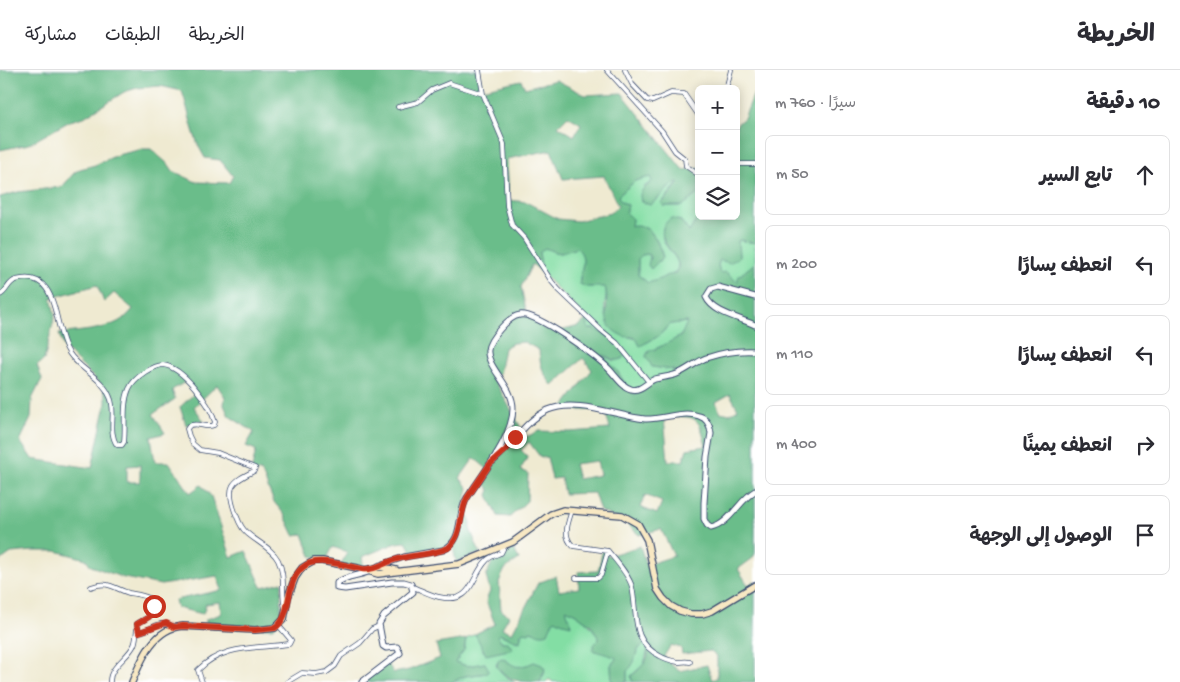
<!DOCTYPE html>
<html lang="ar">
<meta charset="utf-8">
<style>
:root{--surface:#fff;--page:#f2f2f3;--text:#2b2b33;--muted:#7c7c81;--line:#e1e1e2}
body{margin:0;font-family:"Gochi Hand","Playpen Sans Arabic",sans-serif;background:var(--page);color:var(--text);direction:rtl}
.controls{position:absolute;right:15px;top:15px;display:grid;overflow:hidden;border-radius:8px;box-shadow:0 2px 12px #0003}
.controls button{width:45px;height:45px;display:grid;place-items:center;padding:0;border:0;border-bottom:1px solid var(--line);background:var(--surface);color:var(--text);font:25px sans-serif}
.stop{position:absolute;width:15px;height:15px;margin:-11px;border:4px solid #c8321e;border-radius:50%;background:#fff}
.stop.end{background:#c8321e;border-color:#fff;box-shadow:0 1px 5px #0008}
.list{margin:0;padding:0;list-style:none}
h2{display:flex;justify-content:space-between;align-items:center;height:65px;margin:0;padding:0 20px;font-size:21px}
h2 small{font-size:16px;font-weight:400;color:var(--muted)}
.list li{display:grid;grid-template-columns:32px 1fr auto;gap:15px;align-items:center;box-sizing:border-box;height:80px;margin:0 10px 10px;padding:0 10px;border:1px solid var(--line);border-radius:8px}
.list b{display:block;font-size:19px;white-space:nowrap}
.list em{font-size:16px;font-style:normal;color:var(--muted)}
.icon{flex:none;width:28px;height:28px;fill:none;stroke:currentColor;stroke-width:2;stroke-linecap:round;stroke-linejoin:round}
.map{position:relative;flex:none;width:755px;height:612px;overflow:hidden;direction:ltr}
header{display:flex;align-items:center;gap:30px;box-sizing:border-box;height:70px;padding:0 25px;background:var(--surface);border-bottom:1px solid var(--line)}
header strong{font-size:24px}
nav{display:flex;gap:28px;margin-inline-start:auto;font-size:18px}
main{display:flex}
aside{flex:1;background:var(--surface)}
.map>svg:first-child{display:block}
.green{fill:#83dea4;stroke:#4f8681}
.forest{fill:#6abd8a;stroke:#427674;fill-rule:evenodd}
.lines{fill:none;stroke-linecap:round;stroke-linejoin:round}
.minor-casing{stroke:#3b4b6f;stroke-width:5.5}
.tertiary-casing{stroke:#3b4b6f;stroke-width:7}
.secondary-casing{stroke:#3b4b6f;stroke-width:8}
.minor{stroke:#fff;stroke-width:4}
.tertiary{stroke:#fff;stroke-width:5}
.secondary{stroke:#f8e8c3;stroke-width:5.5}
.route{stroke:#c8321e;stroke-width:6}
</style>
<header>
<strong>الخريطة</strong>
<nav><a>الخريطة</a><a>الطبقات</a><a>مشاركة</a></nav>
</header>
<main>
<aside>
<h2>10 دقيقة<small>سيرًا · 760 m</small></h2>
<ul class="list">
<li><svg class="icon" aria-label="ahead" viewBox="0 0 24 24"><path d="M12 20V5M6 11l6-6 6 6"/></svg><div><b>تابع السير</b></div><em>50 m</em></li>
<li><svg class="icon" aria-label="left" viewBox="0 0 24 24"><path d="M17 20v-9H6M10 6l-5 5 5 5"/></svg><div><b>انعطف يسارًا</b></div><em>200 m</em></li>
<li><svg class="icon" aria-label="left" viewBox="0 0 24 24"><path d="M17 20v-9H6M10 6l-5 5 5 5"/></svg><div><b>انعطف يسارًا</b></div><em>110 m</em></li>
<li><svg class="icon" aria-label="right" viewBox="0 0 24 24"><path d="M7 20v-9h11M14 6l5 5-5 5"/></svg><div><b>انعطف يمينًا</b></div><em>400 m</em></li>
<li><svg class="icon" aria-label="arrive" viewBox="0 0 24 24"><path d="M6 21V4h12l-3 4 3 4H6"/></svg><div><b>الوصول إلى الوجهة</b></div></li>
</ul>
</aside>
<div class="map">
<svg width="755" height="612" viewBox="0 0 755 612">
<rect width="100%" height="100%" fill="#fff"/>
<filter id="ink" filterUnits="userSpaceOnUse"><feTurbulence type="fractalNoise" baseFrequency=".02" numOctaves="2"/><feDisplacementMap in="SourceGraphic" scale="10" xChannelSelector="R" yChannelSelector="G"/><feConvolveMatrix kernelMatrix="1 2 1 2 8 2 1 2 1" color-interpolation-filters="sRGB"/></filter>
<filter id="wash" filterUnits="userSpaceOnUse"><feTurbulence type="fractalNoise" baseFrequency=".0096" numOctaves="4" result="noise"/><feDisplacementMap in="SourceGraphic" scale="20" xChannelSelector="R" yChannelSelector="G"/><feGaussianBlur stdDeviation="1.12" result="paint"/><feColorMatrix in="noise" values="0 0 0 0 0 0 0 0 0 0 0 0 0 0 0 0 0 1.4 0 .05"/><feComposite in="paint" operator="in"/></filter>
<g filter="url(#wash)">
<rect width="100%" height="100%" fill="#efead1"/>
<path class="green" d="M 650,106 L 653,111 L 644,117 L 641,131 L 650,135 C 660,128 667,118 677,112 L 679,112 L 663,131 L 663,136 L 682,136 L 699,123 L 699,146 L 689,162 L 680,150 L 663,157 C 663,161 662,166 663,169 C 665,176 670,180 674,186 C 688,204 661,210 648,213 L 638,205 L 638,189 L 642,185 L 648,184 L 653,197 L 663,187 C 660,177 654,160 643,157 C 639,155 635,157 631,156 L 632,149 L 626,143 L 628,135 L 620,131 L 618,126 L 635,111 Z
M 739,170 L 755,173 L 755,193 L 739,206 L 737,213 L 726,202 L 720,203 L 718,195 L 720,190 L 727,192 L 739,187 L 738,172 Z
M 545,178 L 555,182 L 561,183 L 578,178 C 589,190 578,201 580,214 L 590,217 L 605,216 C 608,224 604,232 605,240 C 610,270 624,262 646,273 L 657,267 L 671,254 L 688,252 C 683,272 663,274 648,282 L 646,286 L 653,297 L 674,300 L 671,305 C 664,309 654,312 648,316 C 643,320 641,324 635,325 C 627,318 623,309 617,301 C 612,295 606,292 602,285 L 614,291 L 623,288 L 596,259 L 588,259 L 587,249 L 537,198 L 539,198 L 541,194 L 539,183 Z
M 565,538 C 579,545 592,554 599,569 L 595,573 L 592,580 L 615,586 L 616,589 L 611,595 L 612,612 L 553,612 L 549,609 L 546,612 L 540,612 L 545,602 L 527,595 L 514,597 L 504,588 L 496,594 C 498,601 508,609 515,612 L 452,612 L 465,606 L 487,603 L 485,593 L 467,596 L 455,592 L 464,580 L 466,569 L 475,564 L 482,575 L 483,581 L 492,583 C 499,580 505,581 512,579 L 498,568 L 497,566 L 499,564 L 517,572 L 521,569 L 521,563 L 530,561 L 537,563 L 550,555 L 555,549 L 570,554 Z
M 643,575 L 645,575 L 648,579 L 644,594 L 631,606 L 633,612 L 627,612 L 627,601 C 636,594 634,581 643,575 Z"/>
<path class="forest" d="M 0,0 L 477,0 L 482,19 L 521,10 L 525,18 L 556,10 L 585,25 L 622,23 L 683,100 L 699,98 L 699,123 L 682,136 L 663,136 L 662,133 L 679,113 L 677,112 C 666,118 660,128 650,135 L 641,131 C 637,120 646,118 652,111 L 650,107 L 635,111 L 618,126 L 620,131 L 628,135 L 626,143 L 632,149 L 631,156 C 635,157 639,155 643,157 C 655,161 659,177 663,187 L 651,199 L 648,195 L 650,187 L 648,184 L 642,185 L 638,189 L 638,205 L 648,213 C 655,211 660,209 666,206 C 670,204 673,206 676,202 C 687,188 655,175 664,156 C 666,152 668,150 672,148 L 682,152 L 689,162 L 699,146 L 736,146 L 736,55 L 744,48 L 755,21 L 755,173 L 739,170 L 738,172 L 739,187 L 730,193 L 720,190 L 718,195 L 720,203 L 726,202 L 737,212 L 739,206 L 755,193 L 755,483 L 753,488 L 738,499 L 748,515 L 755,511 L 755,612 L 633,612 L 631,606 C 640,599 653,588 646,575 L 643,575 C 632,582 639,591 627,601 L 627,612 L 612,612 L 611,595 L 616,589 L 615,587 L 592,580 L 595,573 L 599,569 L 591,555 L 576,544 L 566,539 L 571,555 L 563,553 L 555,549 L 553,551 L 548,563 C 540,566 537,562 530,561 L 529,563 L 524,562 L 521,564 L 520,572 L 499,564 L 497,566 L 502,572 L 508,572 L 513,579 L 486,585 L 475,564 L 495,554 L 486,531 L 490,521 L 486,506 L 492,492 L 513,478 L 519,489 L 505,499 L 499,512 L 501,540 L 509,546 L 502,558 L 512,563 L 538,513 L 556,506 L 559,521 L 579,518 L 578,502 L 598,501 L 603,478 L 608,486 L 640,476 L 646,495 L 674,486 L 661,459 L 639,465 L 626,453 L 600,441 L 594,423 L 564,424 L 561,408 L 552,409 L 547,387 L 541,388 L 529,372 L 521,380 L 528,387 L 520,400 L 528,403 L 527,431 L 510,447 L 498,446 L 488,425 L 490,420 L 483,411 L 490,401 L 474,388 L 460,408 L 468,418 L 464,437 L 471,452 L 470,459 L 480,483 L 456,492 L 453,477 L 431,482 L 412,482 L 406,472 L 396,473 L 362,487 L 364,499 L 340,497 L 347,482 L 333,477 L 326,490 L 311,486 L 303,464 L 294,465 L 284,444 L 274,432 L 261,401 L 251,403 L 256,380 L 246,376 L 254,362 L 229,346 L 224,335 L 225,327 L 217,315 L 194,337 L 204,351 L 186,355 L 180,337 L 194,324 L 185,312 L 172,320 L 175,329 L 153,344 L 165,363 L 151,367 L 155,392 L 169,392 L 190,423 L 201,415 L 211,426 L 231,487 L 246,481 L 262,517 L 282,512 L 281,537 L 282,546 L 274,558 L 206,557 L 206,549 L 221,544 L 220,532 L 206,534 L 203,544 L 177,538 L 175,530 L 222,520 L 217,506 L 161,515 L 124,508 L 91,496 L 86,489 L 56,481 L 33,481 L 11,483 L 0,491 L 0,127 L 18,122 L 62,117 L 74,103 L 80,99 L 95,95 L 117,85 L 143,79 L 151,79 L 169,95 L 173,101 L 196,112 L 229,113 L 233,106 L 220,90 L 205,88 C 192,67 190,44 182,21 L 160,16 L 137,18 L 124,22 L 84,47 L 70,51 L 29,74 L 0,80 ZM 568,46 L 581,54 L 574,66 L 558,56 ZM 551,80 L 563,109 L 604,106 L 618,136 L 610,143 L 578,151 L 558,149 L 526,132 L 509,130 L 507,89 ZM 545,178 L 555,182 L 561,183 L 577,178 C 589,189 579,201 580,214 L 586,217 L 605,217 C 611,234 597,254 621,265 C 625,268 631,266 636,268 L 640,276 L 657,267 L 671,254 L 687,252 L 681,266 L 656,279 L 650,280 L 646,286 L 652,297 L 674,300 L 671,305 L 651,313 L 644,321 L 635,325 C 626,318 623,310 617,301 C 613,295 606,292 603,285 C 610,287 618,296 626,284 C 616,272 605,259 588,259 L 587,249 L 579,256 L 560,261 L 545,259 L 527,245 L 521,217 L 532,194 L 537,198 L 541,196 L 539,183 ZM 97,215 L 104,232 L 114,223 L 133,239 C 117,261 84,260 59,264 L 64,278 L 103,317 L 106,325 L 106,334 L 92,398 L 32,389 L 20,371 L 31,348 L 32,329 L 42,309 L 37,296 L 44,290 L 55,245 L 51,228 ZM 524,272 L 539,280 C 540,296 543,304 553,316 L 583,288 L 592,300 L 564,336 L 576,340 L 605,340 L 610,359 L 569,362 L 539,361 L 526,367 L 494,309 L 499,304 L 504,278 L 513,273 ZM 730,324 L 738,339 L 730,344 L 720,342 L 716,332 ZM 664,347 C 695,346 699,344 706,376 L 687,379 L 683,391 L 668,391 ZM 597,391 L 600,405 L 578,409 L 574,394 ZM 140,395 L 140,412 L 127,412 L 127,396 ZM 645,425 L 662,432 L 657,444 L 640,437 ZM 671,575 L 681,578 L 682,584 L 711,581 L 717,586 L 717,608 L 712,610 L 707,595 L 679,601 L 667,591 L 664,586 Z
M 466,569 L 464,580 L 455,592 L 467,596 L 485,593 L 489,600 L 487,603 L 465,606 L 452,612 L 363,612 L 387,593 L 394,603 L 409,600 L 440,588 L 436,574 Z
M 502,588 C 516,597 517,600 534,592 L 542,595 L 545,599 L 540,612 C 520,612 510,612 497,597 L 498,590 Z"/>
</g>
<g filter="url(#ink)">
<g class="lines">
<defs>
<path id="minor" d="M 479,0 L 483,24 L 504,74 L 507,136 L 512,155 L 524,168 L 552,212 L 559,220 L 601,260 L 617,273 L 649,312
M 607,0 L 662,61 L 675,81 L 685,89 L 686,96 L 699,105
M 625,0 L 632,14 L 647,30 L 653,31 L 671,23 L 684,24 L 699,46
M 726,19 L 731,0
M 398,37 L 418,32 L 432,20 L 449,13 L 483,24
M 736,94 L 755,94
M 0,225 C 7,222 8,212 16,210 C 61,198 52,258 69,283 C 80,300 102,307 110,327 C 117,342 107,361 117,375 L 122,375 L 124,372 C 126,355 122,335 129,319 C 132,312 139,306 145,302 C 150,299 157,295 163,295 C 183,297 210,334 215,352 L 214,355 C 205,359 197,351 189,356 L 187,359 L 189,366 L 193,374 L 200,380 L 218,383 L 255,398 L 254,401 C 231,412 226,417 235,442 C 238,449 240,457 246,462 C 255,471 272,478 278,490 C 286,506 281,522 285,538
M 572,440 C 568,453 562,466 573,476 L 608,481 L 601,505 L 598,508 L 576,508
M 608,481 C 616,491 629,505 632,517 C 638,544 630,571 660,586 C 665,589 673,591 678,592 C 683,592 685,591 690,592
M 91,517 C 109,510 114,519 129,523 C 140,525 159,526 153,542 C 150,548 142,550 137,554 L 139,562 C 152,560 161,548 174,557
M 413,517 C 421,520 430,525 439,527 C 474,535 470,507 487,490 C 491,486 496,485 501,483 L 504,477
M 110,612 C 109,597 128,588 134,575 C 136,571 136,565 137,559
M 202,612 L 198,600 C 223,574 257,579 289,574 L 291,570 L 279,556
M 287,612 L 302,603 L 316,604 L 327,602 L 335,596 L 341,586 L 360,573 L 372,559 L 379,556"/>
<path id="tertiary" d="M 755,227 L 718,217 L 711,219 L 706,227 C 713,243 740,248 755,255
M 492,392 C 512,376 524,351 548,340 C 576,328 616,346 645,349 C 662,350 682,340 699,346 C 707,348 710,354 711,363 L 707,387 L 704,433 L 704,449 L 707,455 L 711,458 C 730,454 739,430 755,421
M 378,496 L 404,487 L 443,480 C 465,470 456,445 467,428 C 482,404 513,368 513,338 C 513,316 486,297 488,280 C 489,269 509,246 520,245 C 536,242 596,286 609,299 C 615,305 622,317 631,319 C 640,322 647,312 655,309 C 662,307 670,307 677,304 C 687,300 696,292 706,288 C 721,283 739,280 755,281
M 362,612 L 400,583 L 397,577 L 386,578 L 383,576 L 379,554 L 384,546 L 413,522 L 411,514 L 404,512 L 392,512 L 345,519 L 337,518 L 337,513 C 345,506 358,506 368,502"/>
<path id="secondary" d="M 364,500 L 382,497 L 396,500
M 132,612 C 142,588 154,558 183,556 L 255,560 L 275,558 L 284,549 L 288,527 L 295,508 L 302,498 L 314,491 L 322,491 L 358,498 L 378,504 L 459,494 L 513,472 L 551,444 L 563,440 L 622,445 L 638,454 L 647,470 L 657,519 L 663,528 L 671,536 L 680,541 L 691,544 L 702,544 L 712,541 L 755,515"/>
</defs>
<use href="#minor" class="minor-casing"/>
<use href="#tertiary" class="tertiary-casing"/>
<use href="#secondary" class="secondary-casing"/>
<use href="#minor" class="minor"/>
<use href="#tertiary" class="tertiary"/>
<use href="#secondary" class="secondary"/>
</g>
</g>
<g class="lines" filter="url(#ink)">
<path class="route" d="M 154,536 L 149,547 L 137,554 L 139,562 L 166,553 L 174,557 L 183,556 L 255,560 L 275,558 C 294,545 283,509 306,495 C 319,487 348,496 362,499 C 371,501 383,494 391,491 C 410,484 430,486 448,478 C 463,466 459,444 467,428 L 490,394 L 506,380 L 515,367"/>
</g>
</svg>
<div class="controls">
<button>+</button>
<button>−</button>
<button><svg class="icon" aria-label="layers" viewBox="0 0 24 24"><path d="M12 4l9 5-9 5-9-5zM3 14l9 5 9-5"/></svg></button>
</div>
<div class="stop" style="left:154px;top:536px"></div>
<div class="stop end" style="left:515px;top:367px"></div>
</div>
</main>
